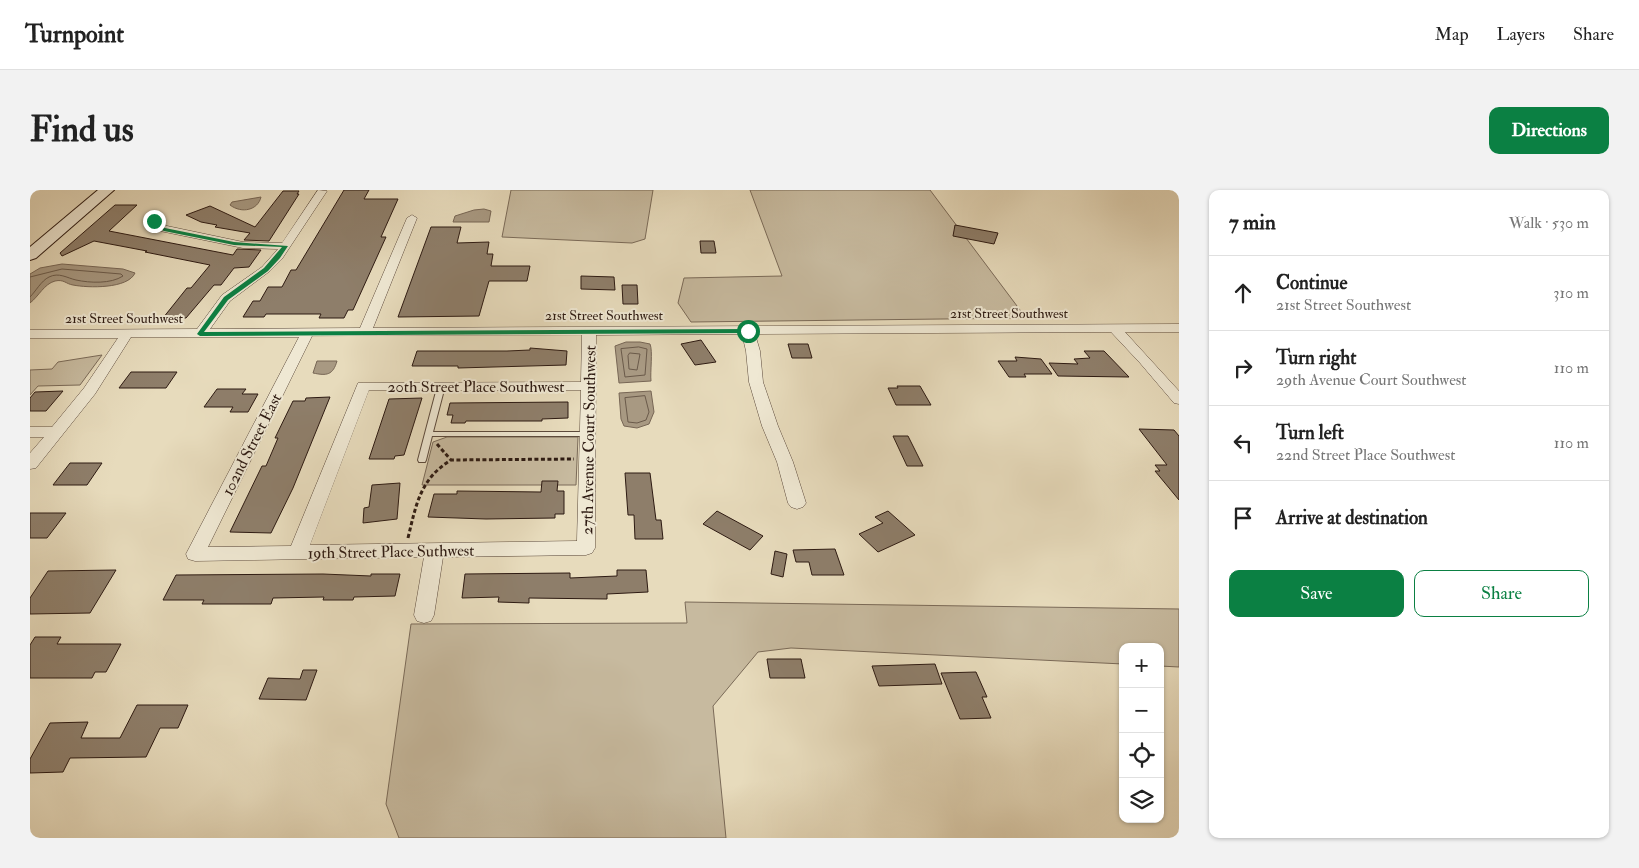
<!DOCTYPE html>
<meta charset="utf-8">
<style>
:root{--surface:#fff;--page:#f2f2f2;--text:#222;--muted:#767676;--line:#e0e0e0;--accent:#0b8043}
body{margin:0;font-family:"IM FELL Double Pica",serif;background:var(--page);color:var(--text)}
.controls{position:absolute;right:15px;bottom:15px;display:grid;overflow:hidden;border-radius:10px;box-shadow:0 1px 4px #0004}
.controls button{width:45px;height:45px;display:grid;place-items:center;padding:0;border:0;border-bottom:1px solid var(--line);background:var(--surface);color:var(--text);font:25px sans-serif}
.stop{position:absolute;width:15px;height:15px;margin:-11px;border:4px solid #0b8043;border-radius:50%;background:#fff}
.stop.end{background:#0b8043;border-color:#fff;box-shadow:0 1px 5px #0008}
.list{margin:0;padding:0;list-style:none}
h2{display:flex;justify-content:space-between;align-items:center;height:65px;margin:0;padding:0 20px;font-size:21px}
h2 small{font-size:16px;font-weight:400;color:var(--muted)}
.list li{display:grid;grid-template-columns:32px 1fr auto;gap:15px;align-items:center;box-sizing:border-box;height:75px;padding:0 20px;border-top:1px solid var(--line)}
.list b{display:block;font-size:19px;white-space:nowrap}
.list p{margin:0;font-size:16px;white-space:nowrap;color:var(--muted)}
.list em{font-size:16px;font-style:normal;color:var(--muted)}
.actions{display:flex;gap:10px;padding:15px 20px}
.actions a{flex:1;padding:11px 0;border:1px solid var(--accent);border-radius:10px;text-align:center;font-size:18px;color:var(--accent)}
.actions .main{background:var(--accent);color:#fff}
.icon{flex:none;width:28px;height:28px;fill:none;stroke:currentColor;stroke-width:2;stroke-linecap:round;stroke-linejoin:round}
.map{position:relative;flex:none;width:1149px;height:648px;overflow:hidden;border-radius:10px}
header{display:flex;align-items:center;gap:30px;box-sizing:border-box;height:70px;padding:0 25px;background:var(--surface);border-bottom:1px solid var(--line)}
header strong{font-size:24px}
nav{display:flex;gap:28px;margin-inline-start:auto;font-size:18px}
.intro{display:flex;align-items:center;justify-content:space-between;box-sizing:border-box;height:120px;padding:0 30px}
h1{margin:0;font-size:35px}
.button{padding:12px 22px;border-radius:10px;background:var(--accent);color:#fff;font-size:18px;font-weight:700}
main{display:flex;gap:30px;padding:0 30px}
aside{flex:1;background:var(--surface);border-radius:10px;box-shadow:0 1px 4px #0004}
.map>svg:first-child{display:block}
.green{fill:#c7ba9f;stroke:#7a6a58}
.water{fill:#a89982;stroke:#765}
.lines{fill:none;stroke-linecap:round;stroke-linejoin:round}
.shore{stroke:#6a5a4a;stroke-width:1}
.building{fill:#8e7e6a;stroke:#2d1a12}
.lane-casing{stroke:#5c4a3c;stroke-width:2}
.street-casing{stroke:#5c4a3c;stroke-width:1}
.secondary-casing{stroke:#2d1a12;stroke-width:2}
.path{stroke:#2d1a12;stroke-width:3;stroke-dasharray:4 2.5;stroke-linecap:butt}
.lane{fill:#efe8d3;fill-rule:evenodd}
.street{fill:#efe8d3;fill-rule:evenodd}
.secondary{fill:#efe8d3;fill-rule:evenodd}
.route{fill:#0b8043}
.labels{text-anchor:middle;stroke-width:4;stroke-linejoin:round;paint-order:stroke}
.far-street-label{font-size:14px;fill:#2d1a12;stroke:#efe8d3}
.street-label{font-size:16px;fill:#2d1a12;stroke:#efe8d3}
</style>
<header>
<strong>Turnpoint</strong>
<nav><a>Map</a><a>Layers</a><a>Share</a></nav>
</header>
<div class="intro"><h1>Find us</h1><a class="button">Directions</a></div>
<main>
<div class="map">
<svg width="1149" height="648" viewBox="0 0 1149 648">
<rect width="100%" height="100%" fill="#e7dbbc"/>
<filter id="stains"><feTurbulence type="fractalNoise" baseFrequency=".004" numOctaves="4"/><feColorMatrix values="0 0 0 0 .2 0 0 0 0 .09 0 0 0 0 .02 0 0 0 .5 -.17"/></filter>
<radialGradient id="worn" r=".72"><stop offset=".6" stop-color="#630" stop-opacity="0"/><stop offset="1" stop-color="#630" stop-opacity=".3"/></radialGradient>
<path class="green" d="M 481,0 L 623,0 L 615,49 L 602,53 L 472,47 Z
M 720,0 L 900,0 L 996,128 L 661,132 L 648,113 L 654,88 L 752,86 Z
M 72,165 L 50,195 L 8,196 L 0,205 L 0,180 L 22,179 L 28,172 Z
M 417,247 L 548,247 L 546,295 L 392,295 L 403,252 Z
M 655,412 L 1149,419 L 1149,477 L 1130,476 L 1130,457 L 1093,457 L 1093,474 L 761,458 L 728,462 L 683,516 L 696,648 L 369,648 L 356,614 L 381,434 L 657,433 Z"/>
<path class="water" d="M 231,7 C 228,20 212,24 200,15 L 202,12 Z
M 454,19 L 461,21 L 459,32 L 423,32 L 425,26 L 444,20 Z
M 32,74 L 93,79 L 105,83 C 98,99 58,98 43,95 C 36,94 34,89 25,91 C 14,94 9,106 0,113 L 0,84 L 10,78 Z
M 596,152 L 610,152 L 620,154 C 623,161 620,182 621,191 L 589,193 L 585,156 Z
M 287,171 L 307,171 C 303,185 297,186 283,183 Z
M 621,201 L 624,222 L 619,234 L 607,238 L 594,236 L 591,229 L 589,203 Z"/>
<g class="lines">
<path class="shore" d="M 0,87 L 32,79 L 91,84 L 93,86 C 81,94 60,93 46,90 C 37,88 29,82 19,87 C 11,91 6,101 0,107
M 609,157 L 617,159 L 615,185 L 595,187 L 591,159 Z
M 600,163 L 610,164 L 607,180 L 599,179 L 598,166 Z
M 615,206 L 619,222 L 616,230 L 607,233 L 598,232 L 595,208 Z"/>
</g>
<path class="building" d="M 314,0 L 339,0 L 334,9 L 368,9 L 351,47 L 356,47 L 323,120 L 318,120 L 314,128 L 289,128 L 291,124 L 236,124 L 234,127 L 213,127 L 223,111 L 230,111 L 238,97 L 252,97 L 261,80 L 266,80 Z
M 253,1 L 269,1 L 267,4 L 269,4 L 239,51 L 214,50 L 220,43 L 185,37 L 187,35 L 171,32 L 156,25 L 180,16 L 225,37 Z
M 85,15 L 107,15 L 79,41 L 203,65 L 207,59 L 231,60 L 219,77 L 204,78 L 191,95 L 184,95 L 156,128 L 133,128 L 157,98 L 161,98 L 180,75 L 115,62 L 117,61 L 64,51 L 32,66 L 30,63 Z
M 925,35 L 968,43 L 964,54 L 923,46 Z
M 401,37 L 431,37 L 427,53 L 459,52 L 457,64 L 463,64 L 461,76 L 500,76 L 497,91 L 459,91 L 449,126 L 368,127 Z
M 670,51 L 684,51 L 686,63 L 671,63 Z
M 551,86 L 584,87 L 585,100 L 551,99 Z
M 592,95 L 607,95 L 608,114 L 593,114 Z
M 671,150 L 686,172 L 665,175 L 651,154 Z
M 758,154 L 778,154 L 782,168 L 762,168 Z
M 500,158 L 537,161 L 536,175 L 428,178 L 428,176 L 382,176 L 387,161 L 477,161 L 500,160 Z
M 1054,161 L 1074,161 L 1099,187 L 1028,186 L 1019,173 L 1048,174 L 1044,169 L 1060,168 Z
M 985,167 L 1011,169 L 1022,184 L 994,184 L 996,187 L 979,187 L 968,171 L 987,171 Z
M 101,182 L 147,182 L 136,198 L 89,198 Z
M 867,196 L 890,196 L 901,215 L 866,215 L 858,198 L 868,198 Z
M 187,199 L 216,199 L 212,204 L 228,204 L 218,222 L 200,222 L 203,217 L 174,217 Z
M 33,201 L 16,221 L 0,221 L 0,208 L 5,202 Z
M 300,207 L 263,298 L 241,343 L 200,342 L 232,276 L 236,276 L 248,248 L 245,248 L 263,211 L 275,211 L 276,208 Z
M 392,208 L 374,265 L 365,266 L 364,269 L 339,269 L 359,209 Z
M 538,212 L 538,228 L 512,229 L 512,231 L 436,231 L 435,233 L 421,233 L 423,225 L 417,225 L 420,213 Z
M 1109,239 L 1144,240 L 1149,246 L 1149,310 L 1125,281 L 1130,281 L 1125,275 L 1137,275 Z
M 863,246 L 878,246 L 893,276 L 877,276 Z
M 40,273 L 72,273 L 57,295 L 23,295 Z
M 595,283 L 620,283 L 626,330 L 631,330 L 633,349 L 605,349 L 604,325 L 598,325 Z
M 512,291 L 528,291 L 527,301 L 534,301 L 534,324 L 525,324 L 525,328 L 456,329 L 398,327 L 404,304 L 427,304 L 427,301 L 511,302 Z
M 370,293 L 367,329 L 333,333 L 334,318 L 339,317 L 342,295 Z
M 687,321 L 733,346 L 720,360 L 673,334 Z
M 858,321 L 885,345 L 848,362 L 829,344 L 853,333 L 845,327 Z
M 0,323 L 36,323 L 17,348 L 0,348 Z
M 805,359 L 814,385 L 782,385 L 779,372 L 766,372 L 763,360 Z
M 745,361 L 757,364 L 753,387 L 741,384 Z
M 86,380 L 60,423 L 0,424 L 0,408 L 18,381 Z
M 587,380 L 616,380 L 618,402 L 577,404 L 577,409 L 499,408 L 499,413 L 468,412 L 469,407 L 432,408 L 435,384 L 540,383 L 540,388 L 587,386 Z
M 293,384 L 341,386 L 341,384 L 370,384 L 365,406 L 324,407 L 323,410 L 293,410 L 294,407 L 243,408 L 241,414 L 172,414 L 174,410 L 133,410 L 146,385 Z
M 5,447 L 31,447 L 27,454 L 91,454 L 76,482 L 65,482 L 62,488 L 0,488 L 0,455 Z
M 737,469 L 771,469 L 775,488 L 740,488 Z
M 905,474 L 912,494 L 849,496 L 842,476 Z
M 273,480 L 287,480 L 276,510 L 229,509 L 238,488 L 270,489 Z
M 946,482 L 957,507 L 952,507 L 961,528 L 930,529 L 911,483 Z
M 107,515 L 158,515 L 148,538 L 130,538 L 116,567 L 40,568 L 33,582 L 0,583 L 0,569 L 20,533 L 58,532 L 51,548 L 90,548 Z"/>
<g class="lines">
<defs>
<path id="lane" d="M 408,194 L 414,194 L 415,196 L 403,242 L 558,242 L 562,244 L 558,246 L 402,246 L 396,270 L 395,272 L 389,272 L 388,270 Z"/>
<path id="street" d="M 288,0 L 297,1 L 252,69 L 240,81 L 200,111 L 180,139 L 330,138 L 377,28 L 382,25 L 387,28 L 343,138 L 1149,134 L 1149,142 L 1095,142 L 1149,201 L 1149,214 L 1144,213 L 1110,173 L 1081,142 L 725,144 L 730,161 L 733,192 L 748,236 L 763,272 L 776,313 L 773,317 L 767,319 L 761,317 L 758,313 L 747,272 L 732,236 L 719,192 L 716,161 L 712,144 L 566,145 L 565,358 L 562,363 L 556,365 L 413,367 L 404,425 L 401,431 L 394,433 L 387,431 L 384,425 L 394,367 L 165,371 L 158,369 L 156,364 L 269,147 L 101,147 L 65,204 L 6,278 L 0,279 L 0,263 L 14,247 L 0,247 L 0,237 L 22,237 L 54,198 L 88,148 L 0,148 L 0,140 L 167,139 L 192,105 L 232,77 L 248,59 L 213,58 L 130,41 L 122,36 L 119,25 L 120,23 L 128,23 L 132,34 L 137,36 L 213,52 L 252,53 ZM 552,145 L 551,192 L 328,193 L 261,356 L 178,357 L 282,146 ZM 339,200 L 551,200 L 547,351 L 280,355 Z"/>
<path id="secondary" d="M 68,0 L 84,0 L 6,68 L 0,70 L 0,57 Z"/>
</defs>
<use href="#lane" class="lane-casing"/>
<use href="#street" class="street-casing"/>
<use href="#secondary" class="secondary-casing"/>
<path class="path" d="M 407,254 L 421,270
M 378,348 C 386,315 390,289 421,270 L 544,269"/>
<use href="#lane" class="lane"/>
<use href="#street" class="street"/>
<use href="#secondary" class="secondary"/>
</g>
<path class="route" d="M 124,30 L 129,35 L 135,38 L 204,52 L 258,56 L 250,68 L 238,81 L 198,110 L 174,142 L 718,139 L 721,141 L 718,143 L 170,146 L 167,144 L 194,107 L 234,78 L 252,57 L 204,55 L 134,41 L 125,37 L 122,31 Z"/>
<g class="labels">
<g class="far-street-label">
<text x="979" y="128">21st Street Southwest</text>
<text x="574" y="130">21st Street Southwest</text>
<text x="94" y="133">21st Street Southwest</text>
</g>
<g class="street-label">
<text x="446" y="202">20th Street Place Southwest</text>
<text transform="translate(558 250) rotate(-89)" y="6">27th Avenue Court Southwest</text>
<text transform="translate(221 254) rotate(-63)" y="6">102nd Street East</text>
<text transform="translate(361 361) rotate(-1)" y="6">19th Street Place Suthwest</text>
</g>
</g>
<rect width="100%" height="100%" filter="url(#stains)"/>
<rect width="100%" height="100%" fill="url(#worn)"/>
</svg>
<div class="controls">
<button>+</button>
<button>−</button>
<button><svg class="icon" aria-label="locate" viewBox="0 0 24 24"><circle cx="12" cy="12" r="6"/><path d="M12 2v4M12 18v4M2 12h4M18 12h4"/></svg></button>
<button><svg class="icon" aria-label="layers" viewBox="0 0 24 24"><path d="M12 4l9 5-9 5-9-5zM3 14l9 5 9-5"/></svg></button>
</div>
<div class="stop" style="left:718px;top:141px"></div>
<div class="stop end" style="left:124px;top:31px"></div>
</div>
<aside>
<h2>7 min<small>Walk · 530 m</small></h2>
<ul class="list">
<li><svg class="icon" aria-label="ahead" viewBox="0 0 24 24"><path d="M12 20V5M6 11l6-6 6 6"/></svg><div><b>Continue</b><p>21st Street Southwest</p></div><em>310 m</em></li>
<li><svg class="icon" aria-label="right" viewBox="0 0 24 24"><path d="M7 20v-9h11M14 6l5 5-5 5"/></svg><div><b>Turn right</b><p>29th Avenue Court Southwest</p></div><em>110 m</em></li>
<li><svg class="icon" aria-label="left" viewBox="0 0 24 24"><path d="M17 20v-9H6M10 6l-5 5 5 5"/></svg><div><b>Turn left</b><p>22nd Street Place Southwest</p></div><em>110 m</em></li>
<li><svg class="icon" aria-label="arrive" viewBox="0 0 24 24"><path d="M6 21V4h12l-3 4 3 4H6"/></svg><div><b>Arrive at destination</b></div></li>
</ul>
<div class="actions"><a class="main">Save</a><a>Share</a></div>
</aside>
</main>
